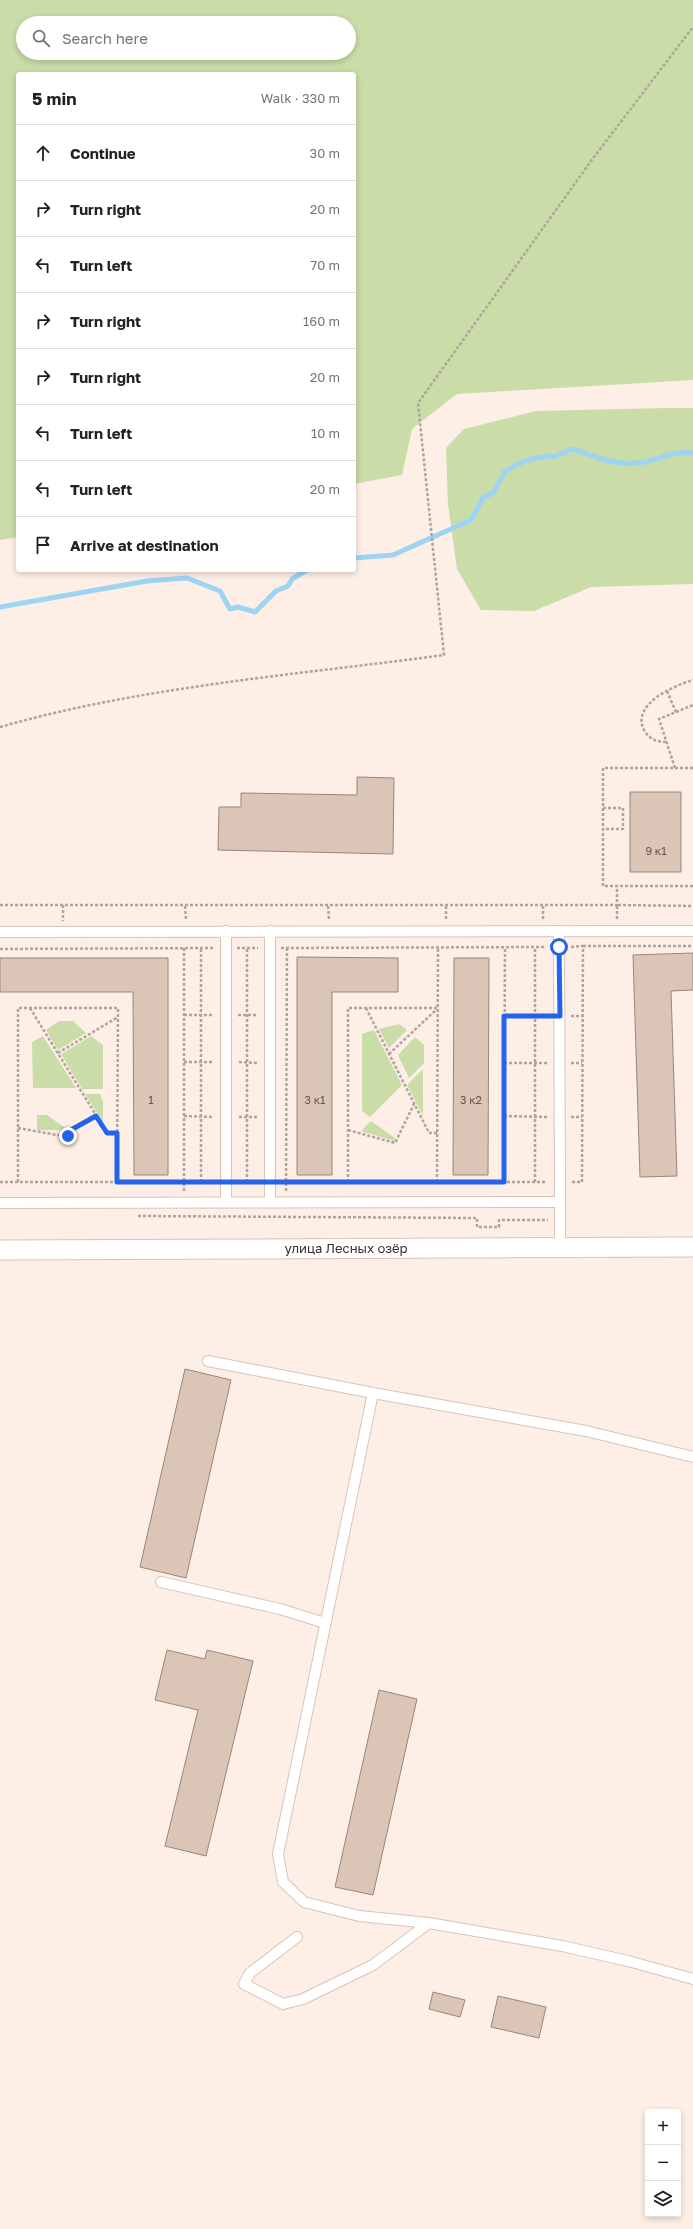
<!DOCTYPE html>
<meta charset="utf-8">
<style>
:root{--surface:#fff;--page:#f6f6f6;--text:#202124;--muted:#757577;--line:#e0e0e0}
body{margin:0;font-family:"Golos Text",sans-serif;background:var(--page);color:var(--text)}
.controls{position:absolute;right:12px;bottom:12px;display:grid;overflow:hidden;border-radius:4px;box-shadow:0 2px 6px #0003}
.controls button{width:36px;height:36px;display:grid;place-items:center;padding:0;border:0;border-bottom:1px solid var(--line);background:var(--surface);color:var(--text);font:20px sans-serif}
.stop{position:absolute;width:12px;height:12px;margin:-9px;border:3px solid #2563eb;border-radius:50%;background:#fff}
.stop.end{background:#2563eb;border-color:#fff;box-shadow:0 1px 4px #0008}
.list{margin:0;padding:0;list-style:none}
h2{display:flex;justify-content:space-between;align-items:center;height:52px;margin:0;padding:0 16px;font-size:17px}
h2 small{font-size:13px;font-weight:400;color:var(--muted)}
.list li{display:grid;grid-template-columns:26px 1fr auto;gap:12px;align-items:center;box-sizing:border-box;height:56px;padding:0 16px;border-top:1px solid var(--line)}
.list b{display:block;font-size:15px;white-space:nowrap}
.list em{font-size:13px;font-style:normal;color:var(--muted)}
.icon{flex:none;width:22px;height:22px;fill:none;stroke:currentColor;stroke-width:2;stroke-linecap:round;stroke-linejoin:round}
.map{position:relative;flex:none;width:693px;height:2229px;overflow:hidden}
.search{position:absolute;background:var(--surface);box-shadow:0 2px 6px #0003;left:16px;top:16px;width:340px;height:44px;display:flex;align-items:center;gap:10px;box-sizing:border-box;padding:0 14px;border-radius:22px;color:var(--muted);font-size:15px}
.panel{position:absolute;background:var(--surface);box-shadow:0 2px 6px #0003;left:16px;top:72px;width:340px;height:500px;border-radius:4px}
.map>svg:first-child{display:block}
.green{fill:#cadca8;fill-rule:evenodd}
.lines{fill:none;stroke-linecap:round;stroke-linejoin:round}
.stream{stroke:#9dd4f3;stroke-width:5}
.building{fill:#dbc5b7;stroke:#9a8579}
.service-casing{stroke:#dac3b6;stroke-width:12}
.minor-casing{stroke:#dac3b6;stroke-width:21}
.path{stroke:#b0a49d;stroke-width:2.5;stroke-dasharray:3 2;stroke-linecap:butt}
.service{stroke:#fff;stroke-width:10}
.minor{stroke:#fff;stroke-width:19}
.route{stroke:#2563eb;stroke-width:5}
.labels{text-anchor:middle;stroke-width:3.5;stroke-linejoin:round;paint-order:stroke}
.number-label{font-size:11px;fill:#62554e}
.street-label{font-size:13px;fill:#39302b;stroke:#fff}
</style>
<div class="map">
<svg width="693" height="2229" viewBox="0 0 693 2229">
<rect width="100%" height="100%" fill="#fdeee6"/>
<path class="green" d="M 0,0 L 693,0 L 693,380 L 457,394 L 412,429 L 402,475 L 354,484 L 354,74 L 18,74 L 18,537 L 0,540 ZM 23,23 L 349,23 L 349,53 L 23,53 Z
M 668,408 L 693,408 L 693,584 L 591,587 L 534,611 L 481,610 L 457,569 L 448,504 L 446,448 L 464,429 L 536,411 Z
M 59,1021 L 73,1021 L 86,1033 L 58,1050 L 46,1030 Z
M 399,1024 L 407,1030 L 389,1048 L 379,1029 Z
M 374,1030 L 402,1085 L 370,1117 L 362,1111 L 362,1034 Z
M 43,1036 L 76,1088 L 33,1088 L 32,1042 Z
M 91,1036 L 103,1045 L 103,1089 L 82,1089 L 61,1054 Z
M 415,1037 L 424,1045 L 424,1063 L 409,1078 L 398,1055 Z
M 423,1069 L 423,1116 L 407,1085 Z
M 85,1094 L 100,1094 L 103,1101 L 103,1122 Z
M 37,1115 L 47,1115 L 68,1130 L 37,1130 Z
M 371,1121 L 395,1138 L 394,1141 L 361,1131 Z"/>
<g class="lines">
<path class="stream" d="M 354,558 L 393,555 L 471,520 L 483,498 L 494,492 L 505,471 L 527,460 L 550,456 L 553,457 L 572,449 C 597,457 618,467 644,462 C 661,459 675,450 693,453
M 0,607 L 147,581 L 187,578 L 220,591 L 230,609 L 238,607 L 255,612 L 276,591 L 288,586 L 292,579 L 307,570"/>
</g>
<path class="building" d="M 357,777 L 394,778 L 393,854 L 218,850 L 219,807 L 241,807 L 241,793 L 357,795 Z
M 630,792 L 681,792 L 681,872 L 630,872 Z
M 693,953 L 693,990 L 671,991 L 677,1176 L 640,1177 L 633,955 Z
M 297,957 L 398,958 L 398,992 L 332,992 L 332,1175 L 297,1175 Z
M 0,958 L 168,958 L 168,1175 L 134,1175 L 133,992 L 0,992 Z
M 454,958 L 489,958 L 488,1175 L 453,1175 Z
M 185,1369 L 231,1380 L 186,1578 L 140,1567 Z
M 167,1650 L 205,1659 L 207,1650 L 253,1661 L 206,1856 L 165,1846 L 198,1710 L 155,1700 Z
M 379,1690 L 417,1699 L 373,1895 L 335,1887 Z
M 433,1992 L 465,2000 L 460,2017 L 429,2009 Z
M 498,1996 L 546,2007 L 539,2038 L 491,2027 Z"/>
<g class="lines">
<defs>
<path id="service" d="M 226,931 L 226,1202
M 270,931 L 270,1202
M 0,932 L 693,931
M 560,1202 L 560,1247
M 0,1203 L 560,1202 L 559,931
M 208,1361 L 373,1393 L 278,1854 L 283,1882 L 304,1902 L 359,1916 L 429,1923 L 562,1946 L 628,1961 L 693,1979
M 373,1393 L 586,1431 L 693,1457
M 161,1582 L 280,1609 L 325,1623
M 297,1937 L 250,1973 L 244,1984 L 283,2004 L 303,1999 L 373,1965 L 429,1923"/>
<path id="minor" d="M 0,1250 L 693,1247"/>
</defs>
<use href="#service" class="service-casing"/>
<use href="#minor" class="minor-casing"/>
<path class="path" d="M 667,691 L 676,712
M 0,727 C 144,686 296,675 444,655 L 418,403 L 591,161 L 693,27
M 666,742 C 657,742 650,739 645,732 C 629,705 673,686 693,680
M 675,768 L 659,719 L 693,705
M 693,768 L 603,768 L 603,886 L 693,886
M 603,808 L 623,808 L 623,829 L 603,829
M 0,905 L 617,905 L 617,886
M 63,905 L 63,921
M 185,906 L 186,919
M 328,906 L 329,919
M 446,906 L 446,919
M 543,906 L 543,919
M 617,919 L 617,905 L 693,906
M 583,946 L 693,946
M 571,947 L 583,946 L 582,1182 L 572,1182
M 184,948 L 184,1191
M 237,948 L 258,948
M 281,948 L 546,947
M 0,949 L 214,948
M 30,1008 L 107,1133 L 117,1133
M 366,1008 L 429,1133 L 437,1133
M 184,1015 L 213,1015
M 238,1015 L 257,1015
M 505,1016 L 548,1016
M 571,1016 L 583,1016
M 58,1053 L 118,1017
M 389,1054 L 437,1009
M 184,1062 L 214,1062
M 239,1062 L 258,1063
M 504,1063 L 548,1063
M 571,1063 L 582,1063
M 184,1116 L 214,1117
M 504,1116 L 548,1117
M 239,1117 L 258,1117
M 571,1117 L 582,1117
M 18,1128 L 68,1137 L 69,1131 L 96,1116
M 348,1130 L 395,1143 L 414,1104
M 0,1182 L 213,1182
M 18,1182 L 18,1008 L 118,1008 L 117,1182
M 201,1182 L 201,948
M 238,1182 L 257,1182
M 247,1182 L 247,948
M 282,1182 L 547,1182
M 348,1182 L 348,1008 L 437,1008
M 437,1182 L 438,947
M 504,1182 L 505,947
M 535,1182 L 535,947
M 286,1191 L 287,948
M 138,1216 L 477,1218 L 477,1227 L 499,1227 L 499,1220 L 548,1220"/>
<use href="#service" class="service"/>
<use href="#minor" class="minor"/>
</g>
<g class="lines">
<path class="route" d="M 68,1136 L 69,1131 L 96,1116 L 107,1133 L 117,1133 L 117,1182 L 504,1182 L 504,1016 L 560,1016 L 559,947"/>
</g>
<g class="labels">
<g class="number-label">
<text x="656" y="855">9 к1</text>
<text x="151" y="1104">1</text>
<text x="315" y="1104">3 к1</text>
<text x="471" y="1104">3 к2</text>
</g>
<g class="street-label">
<text x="346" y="1253">улица Лесных озёр</text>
</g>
</g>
</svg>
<div class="controls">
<button>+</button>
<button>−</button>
<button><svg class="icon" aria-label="layers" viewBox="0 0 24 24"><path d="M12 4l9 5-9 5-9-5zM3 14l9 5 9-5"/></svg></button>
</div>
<div class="stop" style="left:559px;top:947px"></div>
<div class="stop end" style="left:68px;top:1136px"></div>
<div class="search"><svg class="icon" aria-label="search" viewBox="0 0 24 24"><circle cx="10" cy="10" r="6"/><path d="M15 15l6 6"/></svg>Search here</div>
<section class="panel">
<h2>5 min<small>Walk · 330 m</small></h2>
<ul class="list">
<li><svg class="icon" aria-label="ahead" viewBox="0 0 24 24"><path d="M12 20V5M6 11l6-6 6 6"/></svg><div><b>Continue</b></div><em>30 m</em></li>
<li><svg class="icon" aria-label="right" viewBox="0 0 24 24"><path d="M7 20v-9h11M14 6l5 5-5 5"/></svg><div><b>Turn right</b></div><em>20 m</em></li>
<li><svg class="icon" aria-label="left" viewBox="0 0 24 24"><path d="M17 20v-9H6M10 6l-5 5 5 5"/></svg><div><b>Turn left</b></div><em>70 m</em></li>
<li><svg class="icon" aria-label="right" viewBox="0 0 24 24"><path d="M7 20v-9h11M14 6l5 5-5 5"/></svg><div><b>Turn right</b></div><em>160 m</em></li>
<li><svg class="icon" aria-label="right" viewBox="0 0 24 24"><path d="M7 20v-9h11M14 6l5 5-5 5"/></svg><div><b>Turn right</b></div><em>20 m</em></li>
<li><svg class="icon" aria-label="left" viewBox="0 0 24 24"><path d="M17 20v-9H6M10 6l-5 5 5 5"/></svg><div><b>Turn left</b></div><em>10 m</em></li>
<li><svg class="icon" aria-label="left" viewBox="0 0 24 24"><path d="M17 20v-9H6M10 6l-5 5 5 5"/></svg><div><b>Turn left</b></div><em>20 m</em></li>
<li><svg class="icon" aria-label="arrive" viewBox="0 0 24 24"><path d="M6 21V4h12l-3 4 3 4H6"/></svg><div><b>Arrive at destination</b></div></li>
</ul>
</section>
</div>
